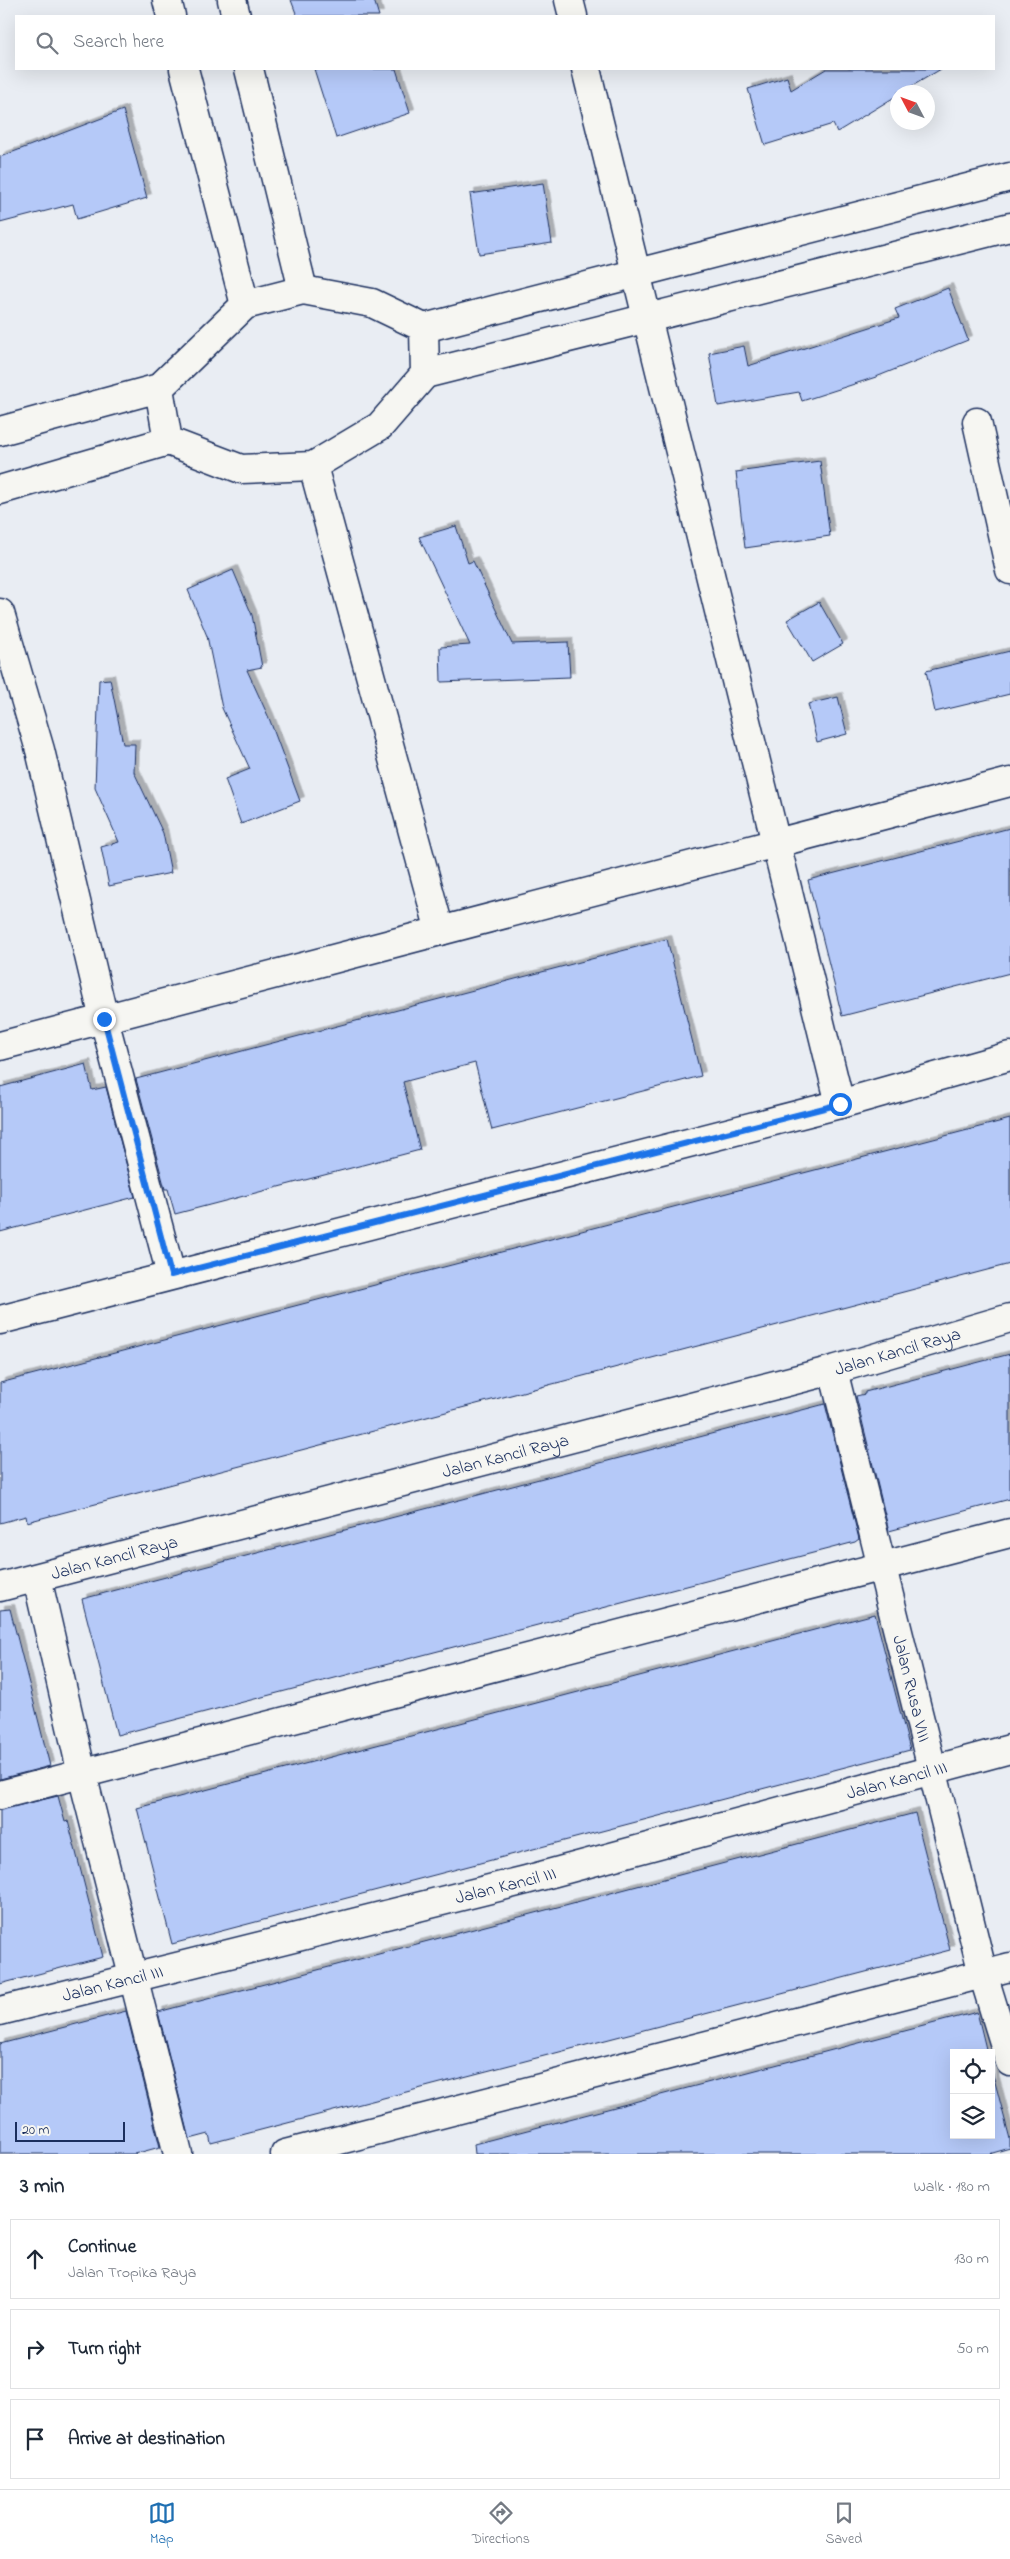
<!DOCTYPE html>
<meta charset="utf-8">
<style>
:root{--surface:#fff;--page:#f6f6f7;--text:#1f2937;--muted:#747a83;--line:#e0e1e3;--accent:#1f6fb2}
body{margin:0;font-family:"Indie Flower",sans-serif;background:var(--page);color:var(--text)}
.controls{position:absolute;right:15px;bottom:15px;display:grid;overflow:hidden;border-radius:0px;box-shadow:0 5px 20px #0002}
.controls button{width:45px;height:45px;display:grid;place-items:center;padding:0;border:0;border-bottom:1px solid var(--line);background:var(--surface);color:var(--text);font:25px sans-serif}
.compass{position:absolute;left:890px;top:85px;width:45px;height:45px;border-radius:50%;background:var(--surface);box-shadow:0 5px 20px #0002;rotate:311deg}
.scale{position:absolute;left:15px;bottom:12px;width:110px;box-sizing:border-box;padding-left:5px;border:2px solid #1b2f5e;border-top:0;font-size:14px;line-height:18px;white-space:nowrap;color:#1b2f5e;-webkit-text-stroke:4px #f6f6f2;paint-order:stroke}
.stop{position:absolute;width:15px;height:15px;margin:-11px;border:4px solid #1a73e8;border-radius:50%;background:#fff}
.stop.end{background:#1a73e8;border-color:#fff;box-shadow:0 1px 5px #0008}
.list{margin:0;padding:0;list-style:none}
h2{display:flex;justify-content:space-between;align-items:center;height:65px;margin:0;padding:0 20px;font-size:21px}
h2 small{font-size:16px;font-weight:400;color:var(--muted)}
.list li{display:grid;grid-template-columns:32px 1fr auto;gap:15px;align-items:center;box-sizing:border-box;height:80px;margin:0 10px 10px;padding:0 10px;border:1px solid var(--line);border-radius:0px}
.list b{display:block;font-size:19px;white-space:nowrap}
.list p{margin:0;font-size:16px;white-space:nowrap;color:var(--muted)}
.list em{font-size:16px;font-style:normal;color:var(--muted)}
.icon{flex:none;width:28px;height:28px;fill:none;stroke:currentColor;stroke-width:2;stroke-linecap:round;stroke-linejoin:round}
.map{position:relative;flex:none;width:1010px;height:2154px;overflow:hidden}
.search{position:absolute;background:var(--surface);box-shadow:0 5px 20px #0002;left:15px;right:15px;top:15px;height:55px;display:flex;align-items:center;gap:12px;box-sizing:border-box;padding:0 18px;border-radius:0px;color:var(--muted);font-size:19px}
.sheet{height:335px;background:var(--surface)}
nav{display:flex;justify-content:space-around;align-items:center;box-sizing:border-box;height:70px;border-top:1px solid var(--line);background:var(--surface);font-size:14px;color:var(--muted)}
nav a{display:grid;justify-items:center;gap:2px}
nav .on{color:var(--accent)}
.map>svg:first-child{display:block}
.building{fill:#b5c9f8;stroke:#1b2f5e;filter:url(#shadow)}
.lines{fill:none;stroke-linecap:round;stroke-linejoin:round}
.street-casing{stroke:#1b2f5e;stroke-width:31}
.street{stroke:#f6f6f2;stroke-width:28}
.route{stroke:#1a73e8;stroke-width:6}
.labels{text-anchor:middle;stroke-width:4.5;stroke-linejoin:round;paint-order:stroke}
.street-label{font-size:18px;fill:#1b2f5e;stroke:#f6f6f2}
</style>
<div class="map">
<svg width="1010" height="2154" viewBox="0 0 1010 2154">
<defs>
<filter id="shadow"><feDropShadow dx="4.5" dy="-4.5" stdDeviation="0" flood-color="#0004"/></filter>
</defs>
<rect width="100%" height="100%" fill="#e9edf3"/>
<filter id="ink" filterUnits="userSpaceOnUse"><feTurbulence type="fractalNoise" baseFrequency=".02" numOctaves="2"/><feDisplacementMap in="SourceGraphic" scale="10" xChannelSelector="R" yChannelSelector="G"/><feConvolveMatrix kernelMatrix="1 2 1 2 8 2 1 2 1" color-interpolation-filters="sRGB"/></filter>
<g filter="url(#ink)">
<path class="building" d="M 291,0 L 374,0 L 379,16 L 297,16 Z
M 314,69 L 396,69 L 410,113 L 336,138 Z
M 826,69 L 941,69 L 902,92 L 898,92 L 898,95 L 837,132 L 833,124 L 765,145 L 748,89 L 787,77 L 791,90 Z
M 123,110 L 147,198 L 77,219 L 73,204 L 0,223 L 0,157 Z
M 543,183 L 552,243 L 479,254 L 470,194 Z
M 948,288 L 968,340 L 876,377 L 802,401 L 799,392 L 718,406 L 709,353 L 744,346 L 748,366 L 899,318 L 895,309 Z
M 820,461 L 830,536 L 745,548 L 736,472 Z
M 456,526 L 468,563 L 473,561 L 512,644 L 568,642 L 570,677 L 441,682 L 440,647 L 470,645 L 419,537 Z
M 233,570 L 252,615 L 262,667 L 247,670 L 269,718 L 300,801 L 241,824 L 225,779 L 250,769 L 222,708 L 207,636 L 188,590 Z
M 819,602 L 843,644 L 812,662 L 787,620 Z
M 1010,651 L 1010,694 L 935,712 L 926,671 Z
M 110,679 L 123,744 L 135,744 L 134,772 L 163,833 L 171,873 L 109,886 L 101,847 L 119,842 L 95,788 L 99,680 Z
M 838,697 L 847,734 L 817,742 L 808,704 Z
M 1010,828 L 1010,973 L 842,1016 L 808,880 Z
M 667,939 L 701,1076 L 492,1130 L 475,1063 L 403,1082 L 420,1150 L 175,1214 L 168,1189 L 165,1189 L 136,1079 Z
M 86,1064 L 92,1090 L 106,1087 L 135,1197 L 0,1232 L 0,1087 Z
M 1010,1119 L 1010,1264 L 27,1522 L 26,1516 L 0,1523 L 0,1383 Z
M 1010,1354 L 1010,1499 L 889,1531 L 856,1396 L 865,1394 L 865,1392 Z
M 825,1404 L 859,1539 L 855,1542 L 117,1735 L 82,1599 Z
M 10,1609 L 50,1766 L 0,1779 L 0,1610 Z
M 875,1614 L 910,1750 L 172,1944 L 137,1808 Z
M 58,1796 L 65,1822 L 68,1821 L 103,1957 L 0,1984 L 0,1810 Z
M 915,1813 L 950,1950 L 211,2143 L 209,2134 L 190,2139 L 158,2012 Z
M 126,2011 L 160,2147 L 134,2154 L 0,2154 L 0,2044 Z
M 977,2012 L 987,2053 L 954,2053 L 954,2135 L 991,2135 L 991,2067 L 1010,2139 L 1010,2148 L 989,2154 L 475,2154 L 474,2144 Z"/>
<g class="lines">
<defs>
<g id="street">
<path d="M 167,0 L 171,16"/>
<path d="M 232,0 L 236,16"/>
<path d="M 569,0 L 573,16"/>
<path d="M 184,69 L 245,305"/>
<path d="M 249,69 L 303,290"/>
<path d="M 586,69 L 840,1104"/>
<path d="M 424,328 L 1010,177"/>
<path d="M 425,374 L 1010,227"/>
<path d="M 977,422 L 1010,570"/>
<path d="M 0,431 L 159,388 L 245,305 L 303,290 L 372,303 L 424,328 L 425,374 L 380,426 L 313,466 L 241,469 L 168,441 L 159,388"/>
<path d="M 313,466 L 440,931"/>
<path d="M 0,490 L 168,441"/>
<path d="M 0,613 L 40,750 L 104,1019 L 171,1275"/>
<path d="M 0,1046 L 1010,782"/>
<path d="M 0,1320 L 840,1104 L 1010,1056"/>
<path id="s1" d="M 833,1370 L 983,1974 L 1010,2062"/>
<path d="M 37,1578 L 82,1774 L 178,2154"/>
<path id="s2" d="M 0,1587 L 833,1370 L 1010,1318"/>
<path d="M 0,1795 L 1010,1533"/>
<path id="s3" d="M 0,2011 L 526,1880 L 1010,1749"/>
<path d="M 285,2154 L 1010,1967"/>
</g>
</defs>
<use href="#street" class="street-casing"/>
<use href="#street" class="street"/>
</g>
</g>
<g class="lines" filter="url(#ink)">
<path class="route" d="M 104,1019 L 171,1275 L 840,1104"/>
</g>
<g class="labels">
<g class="street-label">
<text dy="6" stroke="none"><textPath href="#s2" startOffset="928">Jalan Kancil Raya</textPath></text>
<text dy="6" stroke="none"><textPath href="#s2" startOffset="522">Jalan Kancil Raya</textPath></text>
<text dy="6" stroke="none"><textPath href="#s2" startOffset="118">Jalan Kancil Raya</textPath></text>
<text dy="6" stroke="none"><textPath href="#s1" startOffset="328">Jalan Rusa VIII</textPath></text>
<text dy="6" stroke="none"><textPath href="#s3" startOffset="926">Jalan Kancil III</textPath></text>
<text dy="6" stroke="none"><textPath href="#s3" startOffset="521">Jalan Kancil III</textPath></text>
<text dy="6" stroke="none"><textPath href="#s3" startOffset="116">Jalan Kancil III</textPath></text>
</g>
</g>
</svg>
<div class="controls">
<button><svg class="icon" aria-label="locate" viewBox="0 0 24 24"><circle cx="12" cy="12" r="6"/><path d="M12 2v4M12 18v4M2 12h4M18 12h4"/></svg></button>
<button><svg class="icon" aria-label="layers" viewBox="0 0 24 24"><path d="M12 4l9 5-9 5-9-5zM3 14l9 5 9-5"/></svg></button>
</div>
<svg class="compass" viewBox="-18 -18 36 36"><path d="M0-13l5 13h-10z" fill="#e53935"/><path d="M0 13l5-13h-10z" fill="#747a83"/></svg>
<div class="scale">20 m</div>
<div class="stop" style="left:840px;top:1104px"></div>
<div class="stop end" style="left:104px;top:1019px"></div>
<div class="search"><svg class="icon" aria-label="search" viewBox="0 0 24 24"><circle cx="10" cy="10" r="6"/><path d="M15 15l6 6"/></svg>Search here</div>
</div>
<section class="sheet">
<h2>3 min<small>Walk · 180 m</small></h2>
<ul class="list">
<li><svg class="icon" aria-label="ahead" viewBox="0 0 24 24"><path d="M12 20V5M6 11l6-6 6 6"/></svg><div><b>Continue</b><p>Jalan Tropika Raya</p></div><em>130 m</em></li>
<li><svg class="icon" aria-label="right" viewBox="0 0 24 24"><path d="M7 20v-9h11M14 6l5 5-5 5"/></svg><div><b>Turn right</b></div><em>50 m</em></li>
<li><svg class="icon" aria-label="arrive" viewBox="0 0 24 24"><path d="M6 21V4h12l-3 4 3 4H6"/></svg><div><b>Arrive at destination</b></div></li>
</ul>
</section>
<nav>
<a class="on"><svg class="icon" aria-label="map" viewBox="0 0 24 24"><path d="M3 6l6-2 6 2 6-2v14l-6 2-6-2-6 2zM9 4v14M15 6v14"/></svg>Map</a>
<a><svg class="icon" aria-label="directions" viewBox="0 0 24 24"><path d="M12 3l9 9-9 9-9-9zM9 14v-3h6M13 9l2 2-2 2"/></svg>Directions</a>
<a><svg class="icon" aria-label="saved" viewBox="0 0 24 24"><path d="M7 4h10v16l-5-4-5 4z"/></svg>Saved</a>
</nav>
